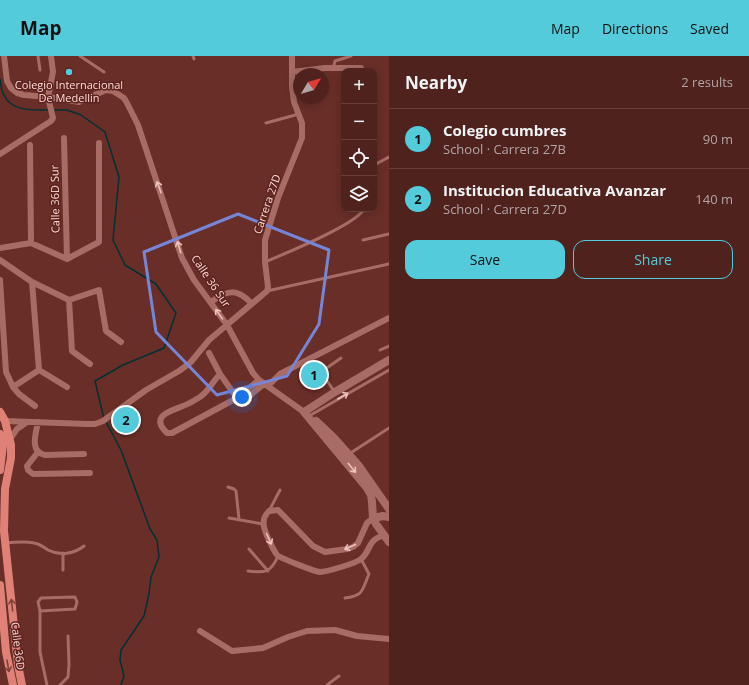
<!DOCTYPE html>
<meta charset="utf-8">
<style>
:root{--surface:#4f221e;--page:#552a27;--text:#f1f3f6;--muted:#b3a4a4;--line:#663f3c;--accent:#53cbda}
body{margin:0;font-family:"Open Sans",sans-serif;background:var(--page);color:var(--text)}
.controls{position:absolute;right:12px;top:12px;display:grid;overflow:hidden;border-radius:8px;box-shadow:0 2px 10px #0003}
.controls button{width:36px;height:36px;display:grid;place-items:center;padding:0;border:0;border-bottom:1px solid var(--line);background:var(--surface);color:var(--text);font:20px sans-serif}
.compass{position:absolute;left:293px;top:12px;width:36px;height:36px;border-radius:50%;background:var(--surface);box-shadow:0 2px 10px #0003;rotate:52deg}
.you{position:absolute;left:242px;top:341px;width:14px;height:14px;margin:-10px;border:3px solid #fff;border-radius:50%;background:#1a73e8;box-shadow:0 0 0 6px #1a73e833}
.badge{display:grid;place-items:center;width:26px;height:26px;border-radius:50%;background:var(--accent);color:#111;font-size:13px;font-weight:700}
.pin{position:absolute;translate:-50% -50%;border:2px solid #fff;box-shadow:0 1px 4px #0006}
.list{margin:0;padding:0;list-style:none}
h2{display:flex;justify-content:space-between;align-items:center;height:52px;margin:0;padding:0 16px;font-size:17px}
h2 small{font-size:13px;font-weight:400;color:var(--muted)}
.list li{display:grid;grid-template-columns:26px 1fr auto;gap:12px;align-items:center;box-sizing:border-box;height:60px;padding:0 16px;border-top:1px solid var(--line)}
.list b{display:block;font-size:15px;white-space:nowrap}
.list p{margin:0;font-size:13px;white-space:nowrap;color:var(--muted)}
.list em{font-size:13px;font-style:normal;color:var(--muted)}
.actions{display:flex;gap:8px;padding:12px 16px}
.actions a{flex:1;padding:9px 0;border:1px solid var(--accent);border-radius:12px;text-align:center;font-size:14px;color:var(--accent)}
.actions .main{background:var(--accent);color:#111}
.icon{flex:none;width:22px;height:22px;fill:none;stroke:currentColor;stroke-width:2;stroke-linecap:round;stroke-linejoin:round}
.map{position:relative;flex:none;width:389px;height:629px;overflow:hidden}
header{display:flex;align-items:center;gap:24px;box-sizing:border-box;height:56px;padding:0 20px;background:var(--accent);color:#111}
header strong{font-size:19px}
nav{display:flex;gap:22px;margin-inline-start:auto;font-size:14px}
main{display:flex}
aside{flex:1;background:var(--surface)}
.map>svg:first-child{display:block}
.lines{fill:none;stroke-linecap:round;stroke-linejoin:round}
.stream{stroke:#042f34;stroke-width:1.5}
.service{stroke:#a86c65;stroke-width:3}
.minor{stroke:#a86c65;stroke-width:6}
.tertiary{stroke:#a86c65;stroke-width:8}
.secondary{stroke:#df8177;stroke-width:8}
.oneway{stroke:#edc2bd}
.oneway2{stroke:#843f39}
.marked{fill:none;stroke:#7785d6;stroke-width:3;stroke-linejoin:round}
.poi-dot{fill:#53cbda;stroke:#5d231e;stroke-width:1.5}
.labels{text-anchor:middle;stroke-width:3;stroke-linejoin:round;paint-order:stroke}
.poi-label{font-size:11px;fill:#fed8d3;stroke:#5d231e}
.street-label{font-size:11px;fill:#fed8d3;stroke:#5d231e}
</style>
<header>
<strong>Map</strong>
<nav><a>Map</a><a>Directions</a><a>Saved</a></nav>
</header>
<main>
<div class="map">
<svg width="389" height="629" viewBox="0 0 389 629">
<rect width="100%" height="100%" fill="#692e28"/>
<g class="lines">
<path class="stream" d="M 0,23 C 1,28 1,35 4,39 C 11,56 35,54 49,54
M 53,54 L 67,54 L 81,59 L 105,76 L 119,121 L 113,184 L 125,209 L 156,228 L 176,257 L 164,292 L 123,309 L 95,325 L 104,363
M 106,366 L 121,394 L 150,473 L 157,484 L 159,501 L 151,521 L 149,538 L 144,560 L 121,594 L 120,604 L 124,620 L 121,629"/>
<path class="service" d="M 38,0 L 40,14
M 80,0 L 104,16
M 193,0 L 194,3
M 333,13 L 335,5 L 351,0
M 266,67 L 299,58
M 374,109 L 389,101
M 363,184 L 389,178
M 265,206 C 284,198 356,169 364,153
M 267,235 L 389,208
M 380,294 L 389,290
M 334,335 L 321,316 L 341,302
M 309,360 L 389,314
M 349,398 L 389,372
M 228,431 L 234,433 L 236,435 L 239,463
M 269,455 L 280,434
M 229,462 L 263,468
M 6,487 C 15,486 25,485 34,487 C 40,488 44,491 48,494 C 60,500 74,498 84,490
M 249,493 L 268,515
M 63,514 L 63,497
M 248,515 C 264,517 271,517 278,500
M 345,542 C 364,540 362,534 369,518 L 361,503
M 40,555 L 75,553 L 77,546 L 75,541 L 41,542 L 38,546 L 40,555 L 40,596 L 47,629
M 60,629 L 68,621 L 69,608 L 68,580
M 327,629 L 339,620"/>
<path class="minor" d="M 4,0 L 7,25 L 11,32 L 17,37 L 24,39 L 48,41 L 79,46 L 106,34 L 113,35 L 124,42 L 127,47 L 138,69 L 182,202 L 194,224 L 227,269 L 253,317 L 259,324 L 304,356
M 292,16 L 325,12 L 361,12
M 64,82 L 67,203
M 30,89 L 31,187
M 0,98 L 51,65 L 53,62 L 48,41 L 53,16 L 51,0
M 0,192 L 31,187 L 67,203 L 99,186 L 99,87
M 0,204 L 32,226 L 69,244 L 99,234 L 106,275 L 121,286
M 0,224 L 6,316 L 13,331 L 19,338 L 35,350
M 69,244 L 72,295 L 90,308
M 211,246 C 227,234 237,232 251,247
M 209,297 L 220,318 L 237,342 L 240,345 L 243,345 L 264,328
M 39,314 L 67,331
M 220,318 C 213,325 209,335 200,341 C 195,344 189,348 183,350 C 171,355 149,360 167,377 L 172,377 L 237,342 L 259,324
M 268,330 L 280,318 L 389,262
M 13,331 L 39,314 L 32,226
M 5,365 L 87,368 L 95,368 L 103,365 L 146,334 L 179,315 L 190,307 L 209,284 L 267,235 L 268,231 L 265,206 L 265,184 L 278,142 L 302,82 L 302,67 L 294,46 L 292,31 L 292,0
M 38,366 C 36,377 29,396 45,399 L 84,398
M 10,383 L 17,373 L 27,366
M 38,396 L 27,410 L 28,414 L 33,418 L 90,417
M 373,462 L 367,467 L 358,487 L 353,491 L 347,493 L 325,496 L 313,490 L 278,454 L 269,455 C 261,463 263,470 267,480 C 270,486 273,494 277,499 C 280,502 316,516 320,516 C 326,516 357,507 361,503 C 372,494 366,485 384,479
M 200,575 L 232,595 L 263,592 L 288,581 L 307,575 L 335,574 L 357,580 L 389,583"/>
<path class="tertiary" d="M 389,304 L 335,336 L 304,356 L 367,432 L 371,439 L 372,446 L 373,462 L 376,468 L 389,486
M 316,365 L 334,382 L 359,410 L 389,453
M 373,462 L 383,460 L 389,461"/>
<path class="secondary" d="M 0,356 L 5,365 L 11,389 L 11,402 L 5,433 L 4,475 L 18,609 L 22,629
M 0,378 L 3,389 L 0,414
M 0,529 L 6,596 L 13,629"/>
</g>
<defs><path id="oneway-shaft" d="M-6 0H5M1.5-3L5.5 0L1.5 3" fill="none" stroke-width="1.6" stroke-linecap="round" stroke-linejoin="round"/></defs>
<g class="oneway">
<use href="#oneway-shaft" transform="translate(159 131) rotate(-110)"/>
<use href="#oneway-shaft" transform="translate(179 191) rotate(-107)"/>
<use href="#oneway-shaft" transform="translate(219 258) rotate(-125)"/>
<use href="#oneway-shaft" transform="translate(343 340) rotate(-30)"/>
<use href="#oneway-shaft" transform="translate(352 412) rotate(51)"/>
<use href="#oneway-shaft" transform="translate(269 483) rotate(66)"/>
<use href="#oneway-shaft" transform="translate(350 491) rotate(156)"/>
</g>
<g class="oneway2">
<use href="#oneway-shaft" transform="translate(12 549) rotate(-96)"/>
<use href="#oneway-shaft" transform="translate(8 610) rotate(80)"/>
</g>
<path class="marked" d="M 238,158 L 329,194 L 319,268 L 287,320 L 217,339 L 156,276 L 144,196 Z"/>
<circle class="poi-dot" cx="69" cy="16" r="4"/>
<g class="labels">
<g class="poi-label">
<text x="69" y="33">Colegio Internacional<tspan x="69" dy="13">De Medellin</tspan></text>
</g>
<g class="street-label">
<text transform="translate(55 143) rotate(-91)" y="4">Calle 36D Sur</text>
<text transform="translate(267 148) rotate(-71)" y="4">Carrera 27D</text>
<text transform="translate(211 225) rotate(56)" y="4">Calle 36 Sur</text>
<text transform="translate(18 590) rotate(83)" y="4">Calle 36D</text>
</g>
</g>
</svg>
<div class="controls">
<button>+</button>
<button>−</button>
<button><svg class="icon" aria-label="locate" viewBox="0 0 24 24"><circle cx="12" cy="12" r="6"/><path d="M12 2v4M12 18v4M2 12h4M18 12h4"/></svg></button>
<button><svg class="icon" aria-label="layers" viewBox="0 0 24 24"><path d="M12 4l9 5-9 5-9-5zM3 14l9 5 9-5"/></svg></button>
</div>
<svg class="compass" viewBox="-18 -18 36 36"><path d="M0-13l5 13h-10z" fill="#e53935"/><path d="M0 13l5-13h-10z" fill="#b3a4a4"/></svg>
<div class="you"></div>
<div class="pin badge" style="left:314px;top:319px">1</div>
<div class="pin badge" style="left:126px;top:364px">2</div>
</div>
<aside>
<h2>Nearby<small>2 results</small></h2>
<ul class="list">
<li><span class="badge">1</span><div><b>Colegio cumbres</b><p>School · Carrera 27B</p></div><em>90 m</em></li>
<li><span class="badge">2</span><div><b>Institucion Educativa Avanzar</b><p>School · Carrera 27D</p></div><em>140 m</em></li>
</ul>
<div class="actions"><a class="main">Save</a><a>Share</a></div>
</aside>
</main>
